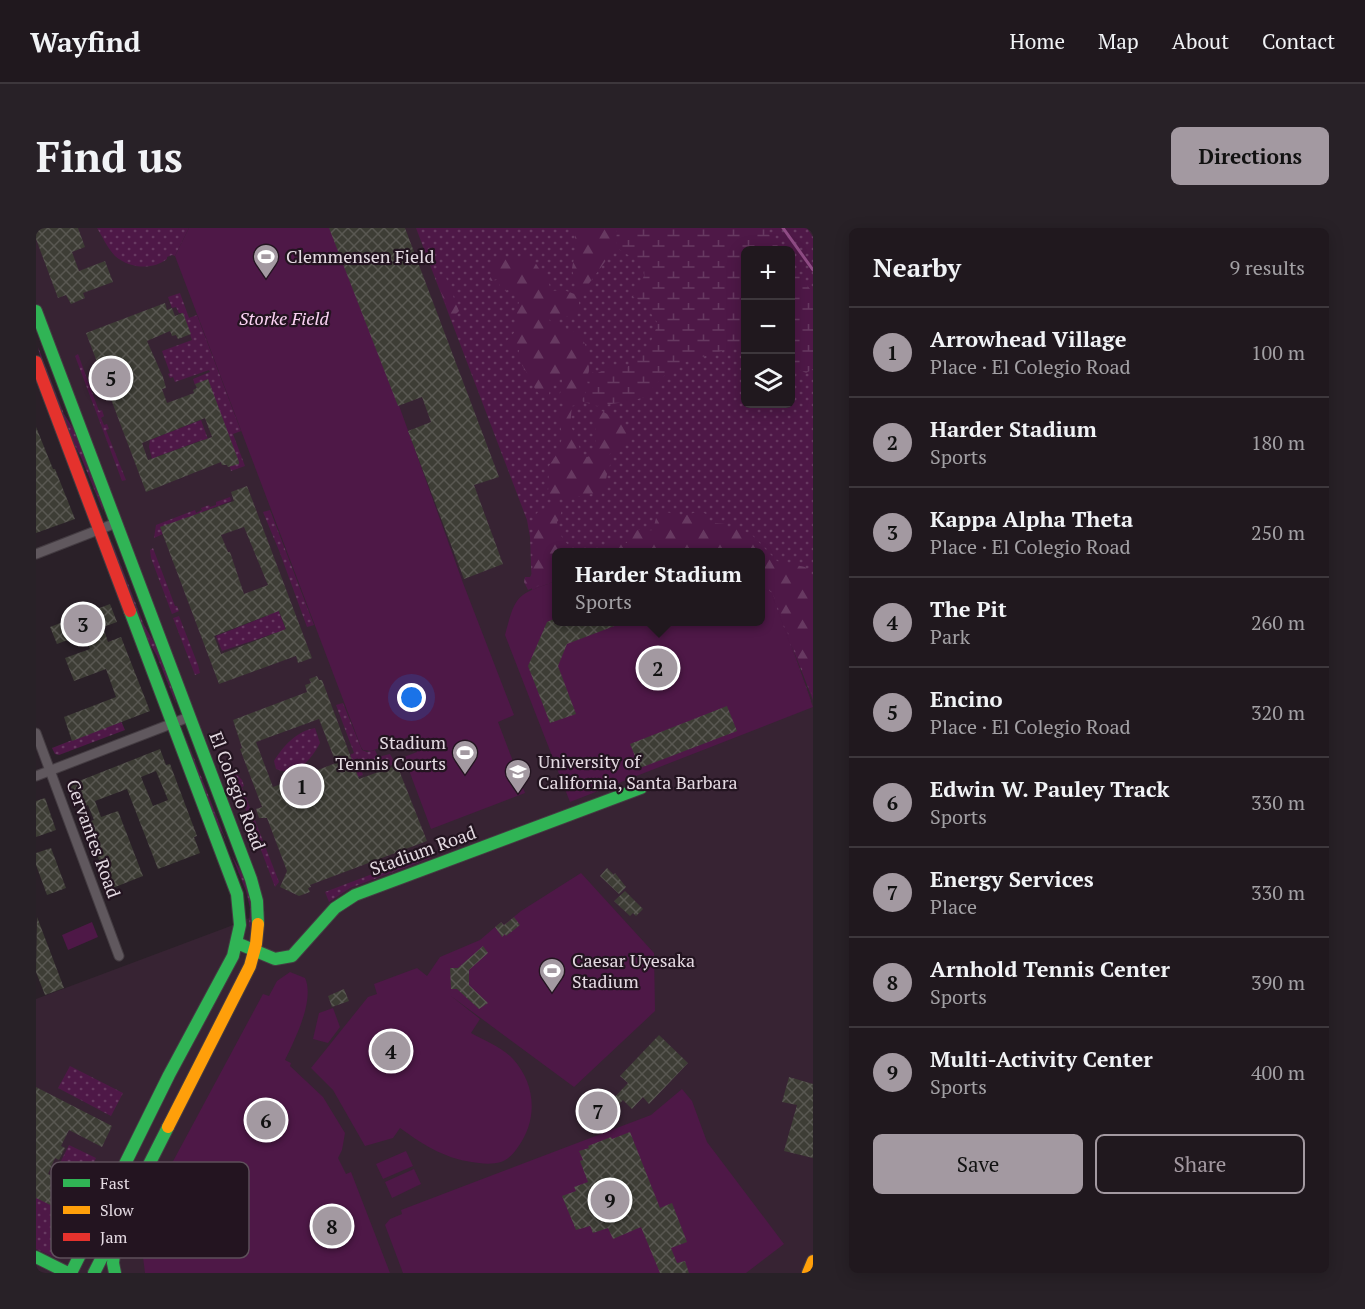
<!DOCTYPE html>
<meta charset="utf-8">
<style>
:root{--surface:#20181e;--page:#282127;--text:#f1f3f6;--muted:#a2a0a4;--line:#3d373c;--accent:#a399a1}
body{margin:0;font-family:"PT Serif",serif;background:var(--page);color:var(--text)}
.controls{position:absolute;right:18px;top:18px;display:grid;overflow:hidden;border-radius:9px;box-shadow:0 3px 15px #0003}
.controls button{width:54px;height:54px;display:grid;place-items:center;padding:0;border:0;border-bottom:2px solid var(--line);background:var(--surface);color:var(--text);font:30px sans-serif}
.you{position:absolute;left:376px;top:470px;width:21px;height:21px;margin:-15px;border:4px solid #fff;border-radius:50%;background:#1a73e8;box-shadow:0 0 0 9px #1a73e833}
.badge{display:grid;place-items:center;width:39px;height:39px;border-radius:50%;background:var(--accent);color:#111;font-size:20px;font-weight:700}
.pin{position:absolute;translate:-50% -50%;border:3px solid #fff;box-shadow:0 2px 6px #0006}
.popup{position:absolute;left:516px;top:320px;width:213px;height:78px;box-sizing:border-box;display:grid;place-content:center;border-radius:9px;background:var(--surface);filter:drop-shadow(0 2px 4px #0005);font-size:20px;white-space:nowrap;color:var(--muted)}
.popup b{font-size:22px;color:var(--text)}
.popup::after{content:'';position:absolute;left:50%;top:100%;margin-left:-12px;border:12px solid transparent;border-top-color:var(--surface)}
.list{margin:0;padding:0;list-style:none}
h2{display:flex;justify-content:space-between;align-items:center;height:78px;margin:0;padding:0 24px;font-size:26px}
h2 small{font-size:20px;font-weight:400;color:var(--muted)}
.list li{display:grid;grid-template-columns:39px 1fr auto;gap:18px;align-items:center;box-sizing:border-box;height:90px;padding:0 24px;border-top:2px solid var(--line)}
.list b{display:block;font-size:22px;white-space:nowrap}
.list p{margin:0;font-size:20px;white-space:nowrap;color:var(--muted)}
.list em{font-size:20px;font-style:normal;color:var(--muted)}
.actions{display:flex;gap:12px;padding:18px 24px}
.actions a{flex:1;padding:14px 0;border:2px solid var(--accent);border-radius:9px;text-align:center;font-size:21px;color:var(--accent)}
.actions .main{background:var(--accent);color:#111}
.icon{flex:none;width:33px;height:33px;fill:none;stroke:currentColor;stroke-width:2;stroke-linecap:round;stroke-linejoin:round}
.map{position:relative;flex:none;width:777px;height:1045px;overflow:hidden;border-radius:9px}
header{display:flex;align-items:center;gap:36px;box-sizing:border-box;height:84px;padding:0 30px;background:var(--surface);border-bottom:2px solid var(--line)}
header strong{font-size:28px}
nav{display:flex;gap:33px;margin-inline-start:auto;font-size:21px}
.intro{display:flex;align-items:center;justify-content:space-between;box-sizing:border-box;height:144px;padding:0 36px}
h1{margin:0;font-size:42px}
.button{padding:15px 27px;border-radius:9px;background:var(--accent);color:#111;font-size:21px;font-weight:700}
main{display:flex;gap:36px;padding:0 36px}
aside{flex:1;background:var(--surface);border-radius:9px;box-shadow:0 3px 15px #0003}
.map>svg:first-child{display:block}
.built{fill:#372333;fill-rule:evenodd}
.grass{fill:url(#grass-dots);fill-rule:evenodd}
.forest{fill:url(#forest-firs)}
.wetland{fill:url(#wetland-marsh)}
.park{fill:#4e1847}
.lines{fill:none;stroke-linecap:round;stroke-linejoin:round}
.stream{stroke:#8f4c85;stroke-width:3}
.building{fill:url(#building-cross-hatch);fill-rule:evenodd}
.street-casing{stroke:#443c42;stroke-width:11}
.fast-casing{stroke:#443c42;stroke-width:14}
.slow-casing{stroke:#443c42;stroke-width:14}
.jam-casing{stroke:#443c42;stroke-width:14}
.street{stroke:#60585e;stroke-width:9}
.fast{stroke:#30b455;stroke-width:12}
.slow{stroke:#ff9f0a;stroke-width:12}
.jam{stroke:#e5322d;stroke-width:12}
.labels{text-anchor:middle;stroke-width:4.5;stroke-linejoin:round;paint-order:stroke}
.poi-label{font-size:18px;fill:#e4dae2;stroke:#231420;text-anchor:start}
.park-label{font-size:18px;font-style:italic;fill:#fbd2f3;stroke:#231420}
.street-label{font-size:18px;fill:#e4dae2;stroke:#231420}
.key{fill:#231420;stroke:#5d4f5a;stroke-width:1.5}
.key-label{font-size:16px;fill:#e4dae2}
</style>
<header>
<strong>Wayfind</strong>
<nav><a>Home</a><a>Map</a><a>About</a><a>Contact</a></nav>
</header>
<div class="intro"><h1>Find us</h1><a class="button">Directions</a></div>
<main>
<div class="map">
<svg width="777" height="1045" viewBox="0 0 777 1045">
<defs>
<pattern id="grass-dots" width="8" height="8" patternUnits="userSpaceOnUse" patternTransform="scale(1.5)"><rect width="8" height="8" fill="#4e1847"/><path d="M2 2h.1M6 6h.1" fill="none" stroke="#673961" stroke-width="1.8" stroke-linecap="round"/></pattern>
<pattern id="forest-firs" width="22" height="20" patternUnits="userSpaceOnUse" patternTransform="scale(1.5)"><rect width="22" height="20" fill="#4e1847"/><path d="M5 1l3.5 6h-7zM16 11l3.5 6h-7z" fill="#673961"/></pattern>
<pattern id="wetland-marsh" width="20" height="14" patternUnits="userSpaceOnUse" patternTransform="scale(1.5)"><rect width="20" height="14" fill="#4e1847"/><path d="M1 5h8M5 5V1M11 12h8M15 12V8" fill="none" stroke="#673961"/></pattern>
<pattern id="building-cross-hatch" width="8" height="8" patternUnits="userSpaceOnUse" patternTransform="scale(1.5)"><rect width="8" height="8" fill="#3d3d35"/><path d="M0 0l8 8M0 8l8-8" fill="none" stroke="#595852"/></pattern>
</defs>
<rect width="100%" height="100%" fill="#2a2028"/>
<path class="built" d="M 0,0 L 777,0 L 777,1045 L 0,1045 L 0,771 L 192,699 L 229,683 L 222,654 L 0,80 ZM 710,22 L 754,22 L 754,176 L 710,176 ZM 520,324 L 724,324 L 724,394 L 520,394 Z"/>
<path class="grass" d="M 61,0 L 153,0 L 139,28 L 136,27 L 131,29 L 131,31 C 117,42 94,41 79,28 C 72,21 66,8 61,0 Z
M 380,0 L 771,0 L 777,9 L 777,472 L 755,416 L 775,473 L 761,484 L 711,504 L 724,394 L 724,324 L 520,324 L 520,353 L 496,362 L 494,309 L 491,292 ZM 710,22 L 754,22 L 754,176 L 710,176 Z
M 144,65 L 153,90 L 161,87 L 205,203 L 197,206 L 209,238 L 195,243 L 172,152 L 159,157 L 157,151 L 174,144 L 173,142 L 139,154 L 137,149 L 134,150 L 132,146 L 134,145 L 126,123 L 156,112 L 147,85 L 143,85 L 140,79 L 136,80 L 132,69 Z
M 2,119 L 28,186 L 40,205 L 66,274 L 67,283 L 45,229 L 28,198 L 7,141 Z
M 42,126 L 63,183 L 66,182 L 68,188 L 65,190 L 68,197 L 71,196 L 73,201 L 70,202 L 90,252 L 86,253 L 39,128 Z
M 165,192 L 173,214 L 166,212 L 120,229 L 119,242 L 113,219 L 114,212 Z
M 194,269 L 195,273 L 125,300 L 127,306 L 118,310 L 120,297 L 159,282 L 160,285 L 166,282 L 165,280 L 173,277 L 174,279 L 180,277 L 180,274 Z
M 234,282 L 278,397 L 271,399 L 244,325 L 227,284 Z
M 76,314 L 108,397 L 122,421 L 137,461 L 140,476 L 121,428 L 110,409 L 79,330 Z
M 117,320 L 139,378 L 141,378 L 143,383 L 136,386 L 115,330 L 114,322 Z
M 239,374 L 254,412 L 239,405 L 186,423 L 180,408 L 233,387 Z
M 143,388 L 162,437 L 164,445 L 159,447 L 137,390 Z
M 307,475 L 326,522 L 331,524 L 339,522 L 342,529 L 354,526 L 359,535 L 352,539 L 350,535 L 326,544 L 327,547 L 308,554 L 321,544 L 314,527 L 318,525 L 300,477 Z
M 85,493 L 89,502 L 23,527 L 19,526 L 16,520 Z
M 279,500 L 284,515 C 275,532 260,550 240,541 L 238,533 C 247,518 261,503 279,500 Z
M 149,507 L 196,628 L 207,647 L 216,673 L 217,699 L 216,701 L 213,698 L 214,680 L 210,663 L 188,608 L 177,589 Z
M 198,544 L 206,552 L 208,558 L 206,559 L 243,654 L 239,659 L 196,545 Z
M 393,626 L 395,630 L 314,660 L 293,674 L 289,664 L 381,629 Z
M 34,838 L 87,865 L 75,888 L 22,860 Z
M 33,917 L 60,930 L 51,948 L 24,935 Z
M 0,969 L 33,986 L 23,1002 L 34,1007 L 23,1031 L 0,1021 Z"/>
<path class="forest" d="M 539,0 L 581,0 L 580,19 L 543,69 L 543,80 L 533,88 L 514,90 L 513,92 C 525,100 541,100 548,114 C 556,129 556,176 536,178 L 534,197 L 540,208 L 545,225 L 551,229 L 554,228 L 560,213 L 559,188 L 566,183 L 578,190 L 584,191 L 592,202 L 595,211 L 581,227 L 575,225 L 571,229 L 575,236 L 572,240 L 568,264 L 532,270 L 514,271 L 512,265 L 513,238 L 524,221 L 526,207 L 522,185 L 530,174 L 524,172 L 522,168 L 526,162 L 526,150 L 521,150 L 515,156 L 512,171 C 500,166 498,159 493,149 C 489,138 481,136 483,122 L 477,121 L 469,114 C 483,103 482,95 480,78 L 483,75 L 478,66 L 472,62 L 463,64 L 462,63 L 464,57 L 461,51 L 455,53 L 453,51 L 456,48 C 453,31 471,25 484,32 L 491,29 L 497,30 C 504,46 511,44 515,63 L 528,62 L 541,67 L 536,40 L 539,25 Z
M 404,47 L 409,47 L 423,83 L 418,88 L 414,87 L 400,51 Z
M 520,276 L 525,277 C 526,282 525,290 521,294 C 522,306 529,315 538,322 L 542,321 L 545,324 L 520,324 L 520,350 L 492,362 L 488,354 L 489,349 L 494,349 L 497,344 L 498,288 L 505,281 Z
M 664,283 L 670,286 L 671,294 L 689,296 L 690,302 L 698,299 L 715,306 L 741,333 L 769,339 L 777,348 L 777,468 L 736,364 L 724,357 L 724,324 L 671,324 C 656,316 627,323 610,324 C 599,325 588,324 577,324 L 577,322 L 572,320 L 570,316 L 578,309 L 584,311 L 589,315 L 591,315 L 590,310 C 596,299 607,303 617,302 L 620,290 L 630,284 L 647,288 Z"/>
<path class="wetland" d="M 581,0 L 728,0 L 745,22 L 710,22 L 709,119 L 693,121 L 646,135 L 628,148 L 608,169 L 596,173 L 561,178 L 545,173 L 552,160 L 551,150 L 553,143 L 560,146 C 573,140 576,133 590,140 C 605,128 619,114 621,94 C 614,85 608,73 597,69 L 608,48 L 607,33 L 590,26 L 580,19 Z
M 754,35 L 777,65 L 777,141 L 770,145 L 762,141 L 755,132 Z"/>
<path class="park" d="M 153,0 L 299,0 L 427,355 L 478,487 L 462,494 L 489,565 L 395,601 L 368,529 L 381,524 L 375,508 L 335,523 L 327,522 L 325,519 L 139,28 Z
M 520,353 L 520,394 L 724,394 L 724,359 L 735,364 L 777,479 L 534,574 L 469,407 C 480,365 481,367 520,353 Z
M 545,645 L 618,725 L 619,783 L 538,859 L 415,768 L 444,791 L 435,805 C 449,813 466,819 477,831 C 500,856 502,892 482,919 C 478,925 472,932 465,934 C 458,936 450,936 443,935 C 411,932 389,918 364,900 L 357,910 L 329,918 L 297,862 L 275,840 L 332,769 L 341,766 L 338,756 L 381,740 L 391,748 L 404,729 L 444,712 L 465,694 L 468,697 L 485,683 Z
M 56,694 L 62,709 L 32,722 L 26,707 Z
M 254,744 L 269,750 C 279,772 259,811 249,832 L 255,835 L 254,838 L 287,869 L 309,905 L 306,922 L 302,930 L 310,946 L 315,944 L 354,1045 L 109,1045 L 107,1029 L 98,1018 L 99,1004 L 227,766 L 233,768 L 241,753 Z
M 297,780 L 304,799 L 292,815 L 277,811 L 283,785 Z
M 646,861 L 656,873 L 671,914 L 748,1016 L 710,1045 L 367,1045 L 349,997 L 354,991 L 366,986 L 365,982 L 615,887 Z
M 370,923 L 377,938 L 347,951 L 340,936 Z
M 378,941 L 385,956 L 356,970 L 349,954 Z"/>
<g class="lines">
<path class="stream" d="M 747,0 L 777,42"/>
</g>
<path class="building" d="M 0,0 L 42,0 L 49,19 L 36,24 L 43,43 L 69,33 L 77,54 L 47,65 L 49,70 L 35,76 L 30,67 L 22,70 L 0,11 Z
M 293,0 L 369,0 L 463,249 L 438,257 L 467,336 L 428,351 L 372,203 L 395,194 L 386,169 L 362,178 Z
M 129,75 L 131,82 L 136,80 L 139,88 L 147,85 L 155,106 L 142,111 L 140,107 L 136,108 L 134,103 L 111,113 L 127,149 L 130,160 L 126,161 L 131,175 L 158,165 L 157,162 L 161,160 L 159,156 L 172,151 L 203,234 L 203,236 L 192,239 L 191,237 L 186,237 L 185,234 L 110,264 L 50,105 ZM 169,190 L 176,209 L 112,232 L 106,215 Z
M 0,199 L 17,241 L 19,241 L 39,291 L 0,305 Z
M 211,258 L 276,430 L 262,435 L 260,428 L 183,456 L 124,299 L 198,273 L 195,264 ZM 208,299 L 232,357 L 208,366 L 194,324 L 192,324 L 185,307 ZM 243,383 L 250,401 L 185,426 L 178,408 Z
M 74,376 L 81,394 L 67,399 L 72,414 L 85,409 L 114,483 L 36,513 L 28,489 L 80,469 L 70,441 L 38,453 L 29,430 L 54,421 L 48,406 L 21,416 L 14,399 Z
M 520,390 L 520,393 L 589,394 L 531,416 L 522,438 L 540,486 L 514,495 L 492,438 L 511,394 Z
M 281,448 L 283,452 L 286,452 L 323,551 L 359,538 L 361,543 L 363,542 L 391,613 L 274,657 L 275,659 L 272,660 L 274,664 L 263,668 L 244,659 L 251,643 L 231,590 L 223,590 L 220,581 L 226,579 L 204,521 L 206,520 L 197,492 L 271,464 L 269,457 L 275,455 L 273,451 ZM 283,491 L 300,535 L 237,559 L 220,514 Z
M 691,478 L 701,503 L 604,540 L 594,516 Z
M 124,521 L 130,537 L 134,536 L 161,608 L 158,609 L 164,625 L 122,641 L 91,561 L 59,573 L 65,589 L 82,583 L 107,648 L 74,661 L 49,595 L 58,592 L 52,577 L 47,579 L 42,567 L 38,569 L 33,557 ZM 120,543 L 132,572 L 117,578 L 105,549 Z
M 9,570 L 20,602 L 0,609 L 0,573 Z
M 15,620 L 30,660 L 11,667 L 0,637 L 0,625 Z
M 571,640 L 578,647 L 579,645 L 590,659 L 583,666 L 564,648 Z
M 589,663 L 607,681 L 600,688 L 597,685 L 594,688 L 578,673 Z
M 1,689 L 28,760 L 9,767 L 0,744 Z
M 478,689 L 484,697 L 470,708 L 469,706 L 466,709 L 459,699 L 465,694 L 468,697 Z
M 447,718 L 452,725 L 433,742 L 433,757 L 452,775 L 443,781 L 421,761 L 415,761 L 414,740 L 422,740 Z
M 308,761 L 313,773 L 296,779 L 292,768 Z
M 623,807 L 652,835 L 613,876 L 607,869 L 596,881 L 587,872 L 561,899 L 546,885 L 563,867 L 573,875 L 592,855 L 584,848 Z
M 753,849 L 777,856 L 777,930 L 748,923 L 761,877 L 746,874 Z
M 0,859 L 76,898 L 66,919 L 33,902 L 25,918 L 29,920 L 23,932 L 19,930 L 12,946 L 45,963 L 33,986 L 0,970 Z
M 594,904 L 624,980 L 636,975 L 651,1014 L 635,1020 L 641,1035 L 649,1033 L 653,1045 L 624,1045 L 605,999 L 577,1011 L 572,1000 L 557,1005 L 554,998 L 540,1002 L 526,968 L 540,963 L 538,959 L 552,954 L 544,933 L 547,932 L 543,923 L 553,920 L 552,918 L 575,909 L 576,911 Z"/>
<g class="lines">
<defs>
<path id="street" d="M 0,326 L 80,295
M 0,505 L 83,728
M 0,548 L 153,489"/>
<path id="fast" d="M 0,83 L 215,651 L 221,673 L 222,696
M 201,715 L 239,731 L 256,728 L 299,680 L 319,667 L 605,560
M 0,1029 L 32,1045
M 35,1045 L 133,847 L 197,728 L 204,697 L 201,666 L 94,383
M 58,1045 L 132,899
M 79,1045 L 77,1035 L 80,1011"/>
<path id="slow" d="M 132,899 L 214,738 L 220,716 L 222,696
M 772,1045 L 777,1033"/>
<path id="jam" d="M 0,134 L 94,383"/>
</defs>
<use href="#street" class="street-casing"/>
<use href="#fast" class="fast-casing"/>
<use href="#slow" class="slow-casing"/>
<use href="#jam" class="jam-casing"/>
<use href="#street" class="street"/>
<use href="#fast" class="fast"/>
<use href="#slow" class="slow"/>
<use href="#jam" class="jam"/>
</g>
<defs>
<symbol id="stadium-pin" viewBox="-11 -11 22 30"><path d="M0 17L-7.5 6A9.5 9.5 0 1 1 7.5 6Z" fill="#a399a1" stroke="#231420"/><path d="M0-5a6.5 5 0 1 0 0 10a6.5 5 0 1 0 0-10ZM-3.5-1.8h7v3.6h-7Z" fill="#fff"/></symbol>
<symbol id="university-pin" viewBox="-11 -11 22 30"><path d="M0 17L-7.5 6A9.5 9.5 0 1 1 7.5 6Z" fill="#a399a1" stroke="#231420"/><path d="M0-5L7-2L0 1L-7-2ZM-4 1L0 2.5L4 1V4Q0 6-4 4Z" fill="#fff"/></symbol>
</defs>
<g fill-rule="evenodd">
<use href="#stadium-pin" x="215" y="14" width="30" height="40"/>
<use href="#stadium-pin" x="414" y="510" width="30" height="40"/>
<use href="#university-pin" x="467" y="529" width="30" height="40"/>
<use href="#stadium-pin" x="501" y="728" width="30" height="40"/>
</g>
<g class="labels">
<g class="poi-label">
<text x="250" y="35">Clemmensen Field</text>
<text x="410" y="521" text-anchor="end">Stadium<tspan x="410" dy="21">Tennis Courts</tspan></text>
<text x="502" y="540">University of<tspan x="502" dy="21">California, Santa Barbara</tspan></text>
<text x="536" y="739">Caesar Uyesaka<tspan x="536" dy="21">Stadium</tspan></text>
</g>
<g class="park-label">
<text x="248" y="97">Storke Field</text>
</g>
<g class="street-label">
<text transform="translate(201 563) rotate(69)" y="6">El Colegio Road</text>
<text transform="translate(57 611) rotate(70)" y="6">Cervantes Road</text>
<text transform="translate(387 623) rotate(-20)" y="6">Stadium Road</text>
</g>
</g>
<rect x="15" y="934" width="198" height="96" rx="9" class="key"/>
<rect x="27" y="951" width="27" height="8" fill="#30b455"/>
<rect x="27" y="978" width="27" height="8" fill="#ff9f0a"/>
<rect x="27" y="1005" width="27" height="8" fill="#e5322d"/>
<g class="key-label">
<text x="64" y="961">Fast</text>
<text x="64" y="988">Slow</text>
<text x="64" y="1015">Jam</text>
</g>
</svg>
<div class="controls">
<button>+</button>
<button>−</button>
<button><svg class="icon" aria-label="layers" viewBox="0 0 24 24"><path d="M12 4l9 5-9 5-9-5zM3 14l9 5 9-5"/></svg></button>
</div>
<div class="you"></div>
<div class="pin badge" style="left:266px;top:558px">1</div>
<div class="pin badge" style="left:622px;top:440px">2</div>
<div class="popup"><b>Harder Stadium</b>Sports</div>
<div class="pin badge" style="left:47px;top:396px">3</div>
<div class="pin badge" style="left:355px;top:823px">4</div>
<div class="pin badge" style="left:75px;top:150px">5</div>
<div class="pin badge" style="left:230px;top:892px">6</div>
<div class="pin badge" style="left:562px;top:883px">7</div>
<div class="pin badge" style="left:296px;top:998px">8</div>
<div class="pin badge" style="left:574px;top:972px">9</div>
</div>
<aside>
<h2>Nearby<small>9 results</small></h2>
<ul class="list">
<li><span class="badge">1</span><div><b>Arrowhead Village</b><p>Place · El Colegio Road</p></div><em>100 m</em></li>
<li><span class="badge">2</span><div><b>Harder Stadium</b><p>Sports</p></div><em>180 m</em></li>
<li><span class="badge">3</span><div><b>Kappa Alpha Theta</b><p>Place · El Colegio Road</p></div><em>250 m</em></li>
<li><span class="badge">4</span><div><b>The Pit</b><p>Park</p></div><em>260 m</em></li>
<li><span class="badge">5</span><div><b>Encino</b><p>Place · El Colegio Road</p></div><em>320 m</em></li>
<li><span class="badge">6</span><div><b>Edwin W. Pauley Track</b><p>Sports</p></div><em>330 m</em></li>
<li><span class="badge">7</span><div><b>Energy Services</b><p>Place</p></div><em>330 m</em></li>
<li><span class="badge">8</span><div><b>Arnhold Tennis Center</b><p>Sports</p></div><em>390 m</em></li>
<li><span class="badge">9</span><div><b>Multi-Activity Center</b><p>Sports</p></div><em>400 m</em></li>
</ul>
<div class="actions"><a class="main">Save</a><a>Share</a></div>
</aside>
</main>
